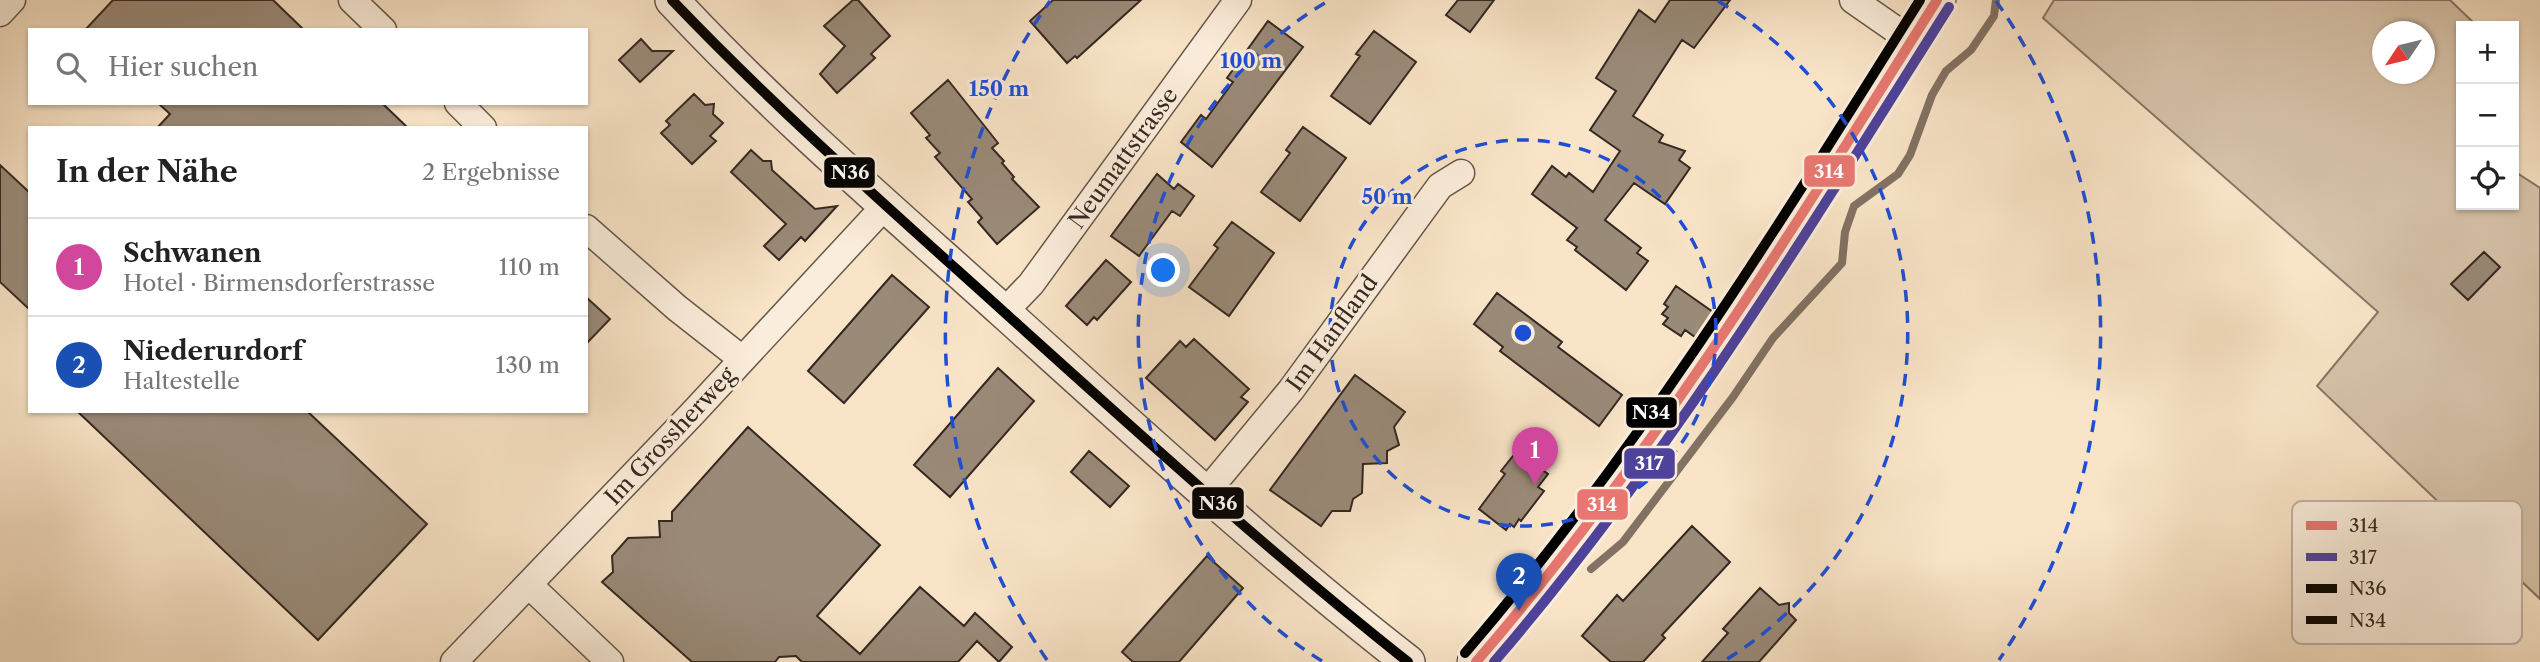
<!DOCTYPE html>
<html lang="de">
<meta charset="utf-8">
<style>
:root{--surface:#fff;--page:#f6f6f6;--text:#222;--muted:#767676;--line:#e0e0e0;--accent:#8f2418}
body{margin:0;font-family:"Libre Caslon Text",serif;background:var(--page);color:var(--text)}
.controls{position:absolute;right:21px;top:21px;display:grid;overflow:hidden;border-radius:0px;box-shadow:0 2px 5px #0004}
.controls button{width:63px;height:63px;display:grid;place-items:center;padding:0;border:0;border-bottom:2px solid var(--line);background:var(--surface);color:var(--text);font:35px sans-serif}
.compass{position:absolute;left:2372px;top:21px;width:63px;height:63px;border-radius:50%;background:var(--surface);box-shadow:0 2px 5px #0004;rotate:235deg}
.you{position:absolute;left:1164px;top:271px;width:24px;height:24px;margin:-18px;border:5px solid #fff;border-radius:50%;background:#1a73e8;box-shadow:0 0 0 10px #1a73e833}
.badge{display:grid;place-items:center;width:46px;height:46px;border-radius:50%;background:var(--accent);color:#fff;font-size:23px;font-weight:700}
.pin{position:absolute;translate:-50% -58px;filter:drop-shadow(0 2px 4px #0008)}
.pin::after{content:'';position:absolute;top:37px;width:24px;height:21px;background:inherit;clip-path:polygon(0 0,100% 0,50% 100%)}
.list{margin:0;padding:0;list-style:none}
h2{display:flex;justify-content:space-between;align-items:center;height:91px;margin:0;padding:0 28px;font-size:30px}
h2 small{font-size:23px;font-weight:400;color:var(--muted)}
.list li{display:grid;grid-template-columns:46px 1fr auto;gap:21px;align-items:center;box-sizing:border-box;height:98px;padding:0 28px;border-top:2px solid var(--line)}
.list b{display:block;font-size:26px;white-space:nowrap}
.list p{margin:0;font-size:23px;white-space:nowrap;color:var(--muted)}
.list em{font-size:23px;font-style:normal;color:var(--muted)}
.icon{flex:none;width:38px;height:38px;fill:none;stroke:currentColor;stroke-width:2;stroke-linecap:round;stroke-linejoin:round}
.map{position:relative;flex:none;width:2540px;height:662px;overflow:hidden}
.search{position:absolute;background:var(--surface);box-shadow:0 2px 5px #0004;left:28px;top:28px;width:560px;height:77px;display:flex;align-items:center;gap:18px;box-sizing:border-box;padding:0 24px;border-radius:0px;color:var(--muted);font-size:26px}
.panel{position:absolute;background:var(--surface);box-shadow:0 2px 5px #0004;left:28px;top:126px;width:560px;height:287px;border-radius:0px}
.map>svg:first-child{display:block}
.green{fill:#d8c4ab;stroke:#867666;stroke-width:2;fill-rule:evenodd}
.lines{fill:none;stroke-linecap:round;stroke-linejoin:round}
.stream{stroke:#827263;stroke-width:8}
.building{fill:#9a8a78;stroke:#342822;stroke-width:2}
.minor-casing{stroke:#65574b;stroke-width:29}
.tertiary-casing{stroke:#65574b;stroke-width:36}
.secondary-casing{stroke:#342822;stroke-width:39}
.minor{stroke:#fbeddb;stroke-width:26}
.tertiary{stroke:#fbeddb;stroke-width:33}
.secondary{stroke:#fbeddb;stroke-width:37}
.bus-1-casing{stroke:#fbeddb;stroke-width:16}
.bus-2-casing{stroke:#fbeddb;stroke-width:16}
.bus-3-casing{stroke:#fbeddb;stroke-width:16}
.bus-4-casing{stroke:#fbeddb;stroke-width:16}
.bus-1{stroke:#e77770;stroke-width:10}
.bus-2{stroke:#4e429b;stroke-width:10}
.bus-3{stroke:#000;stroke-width:10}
.bus-4{stroke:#000;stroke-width:10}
.ring{fill:none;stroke:#1d4ed8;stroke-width:3.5;stroke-dasharray:12 9}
.labels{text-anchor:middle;stroke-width:6;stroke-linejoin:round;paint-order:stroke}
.street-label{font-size:23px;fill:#342822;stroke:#fbeddb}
.key{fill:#fbeddb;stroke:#bfb2a4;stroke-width:2}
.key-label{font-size:19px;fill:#342822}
.centre{fill:#1d4ed8;stroke:#fbeddb;stroke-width:3.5}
.ring-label{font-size:21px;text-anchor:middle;font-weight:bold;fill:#1d4ed8;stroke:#fbeddb;stroke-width:6;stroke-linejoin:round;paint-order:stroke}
.line-badge{stroke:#fbeddb;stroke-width:2.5}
.badge-label{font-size:19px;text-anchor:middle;font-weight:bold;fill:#fff}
</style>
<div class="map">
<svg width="2540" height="662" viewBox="0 0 2540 662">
<rect width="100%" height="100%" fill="#f9e4c7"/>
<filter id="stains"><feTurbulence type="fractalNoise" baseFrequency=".00286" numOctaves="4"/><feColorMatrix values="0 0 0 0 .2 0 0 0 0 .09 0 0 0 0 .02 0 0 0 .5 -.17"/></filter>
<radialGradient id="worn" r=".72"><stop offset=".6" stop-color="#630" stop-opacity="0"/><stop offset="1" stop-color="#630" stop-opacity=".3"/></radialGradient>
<path class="green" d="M 2054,0 L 2450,0 L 2477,26 L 2461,26 L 2461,205 L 2514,205 L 2514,171 L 2540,188 L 2540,599 L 2317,386 L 2378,312 L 2043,18 ZM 2382,32 L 2424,32 L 2424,74 L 2382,74 Z"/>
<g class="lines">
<path class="stream" d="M 1591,569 L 1623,542 L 1733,397 L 1773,338 L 1842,263 L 1845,232 L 1854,206 L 1898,174 L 1910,155 L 1932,95 L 1946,71 L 1971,50 L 1994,16 L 1996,0"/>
</g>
<path class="building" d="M 113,0 L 273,0 L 304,30 L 85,30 Z
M 853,0 L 858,0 L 890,36 L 871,54 L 875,58 L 837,93 L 820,74 L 845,46 L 824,26 Z
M 1053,0 L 1141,0 L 1077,58 L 1075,56 L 1067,63 L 1030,21 Z
M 1458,0 L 1494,0 L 1470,32 L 1446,15 Z
M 1670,0 L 1730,0 L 1694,48 L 1682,40 L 1633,116 L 1663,135 L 1659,142 L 1685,151 L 1679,160 L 1690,168 L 1665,204 L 1634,183 L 1605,220 L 1641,248 L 1637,253 L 1648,261 L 1626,290 L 1575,250 L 1577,247 L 1567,240 L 1577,228 L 1532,194 L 1552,166 L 1566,177 L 1569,173 L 1593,192 L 1620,151 L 1590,130 L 1616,91 L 1596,78 L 1639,10 L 1655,22 Z
M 1268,21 L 1303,47 L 1212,167 L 1181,142 L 1201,115 L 1206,119 L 1233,82 L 1227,78 Z
M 1374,31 L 1416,62 L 1370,124 L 1331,96 L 1360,56 L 1356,54 Z
M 641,39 L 652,51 L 673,51 L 640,82 L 619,60 Z
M 948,80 L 998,143 L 992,148 L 1004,161 L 1002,163 L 1014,177 L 1012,179 L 1039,207 L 997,244 L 978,222 L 982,218 L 968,202 L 972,199 L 935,157 L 940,153 L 926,138 L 930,135 L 911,113 Z
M 694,94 L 705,105 L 714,104 L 713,114 L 723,123 L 710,136 L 716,141 L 692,164 L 661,133 L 670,125 L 666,121 Z
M 158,103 L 382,103 L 408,128 L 157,128 L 170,114 Z
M 1303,127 L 1346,158 L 1300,221 L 1261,192 L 1290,153 L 1286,150 Z
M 751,150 L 763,161 L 771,161 L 772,170 L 815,209 L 837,206 L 805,241 L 801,237 L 779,260 L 764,246 L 786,224 L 731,172 Z
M 0,165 L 30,193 L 30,310 L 0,282 Z
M 1157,174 L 1174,189 L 1178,184 L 1194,196 L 1180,216 L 1172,211 L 1139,256 L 1111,236 Z
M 1232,222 L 1274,253 L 1229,316 L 1189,287 L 1218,248 L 1214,245 Z
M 2484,252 L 2500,267 L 2468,300 L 2451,284 Z
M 1106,260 L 1131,282 L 1097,320 L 1094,317 L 1087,325 L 1066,306 Z
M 892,275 L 929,307 L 844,403 L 808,371 Z
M 1676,286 L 1713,312 L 1695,337 L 1685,330 L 1681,336 L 1663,324 L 1668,318 L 1662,314 L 1668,307 L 1664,304 Z
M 1497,293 L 1562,342 L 1558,347 L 1622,395 L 1599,426 L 1500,351 L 1503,347 L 1474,324 Z
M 586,297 L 610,319 L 586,344 Z
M 1194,339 L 1249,389 L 1241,397 L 1248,402 L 1215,440 L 1146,378 L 1180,341 L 1186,347 Z
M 998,368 L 1034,401 L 950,497 L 914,465 Z
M 1355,375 L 1405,412 L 1394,427 L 1399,445 L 1387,451 L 1387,463 L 1363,464 L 1362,493 L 1353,499 L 1350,511 L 1332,511 L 1321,526 L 1270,490 Z
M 77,411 L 307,411 L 427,524 L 318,640 Z
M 748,427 L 880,545 L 817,616 L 860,654 L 920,587 L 964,626 L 975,613 L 1012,647 L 999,662 L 977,641 L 958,662 L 802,662 L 796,656 L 779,657 L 775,662 L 692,662 L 602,582 L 613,572 L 612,556 L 628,538 L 660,537 L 659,521 L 672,521 L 672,512 Z
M 1089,451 L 1129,486 L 1110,507 L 1071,472 Z
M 1517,451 L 1548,474 L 1538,487 L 1544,491 L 1521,521 L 1519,519 L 1514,527 L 1510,524 L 1506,530 L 1479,509 L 1505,474 L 1501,471 Z
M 1692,526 L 1730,562 L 1662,635 L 1665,638 L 1643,662 L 1611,662 L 1582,636 L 1617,595 L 1623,601 Z
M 1207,556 L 1243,588 L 1179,662 L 1133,662 L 1122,652 Z
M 1760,588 L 1779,605 L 1789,603 L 1789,613 L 1796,620 L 1759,662 L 1702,662 L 1728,633 L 1723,629 Z"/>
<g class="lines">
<defs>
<path id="minor" d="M 352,0 L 383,30
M 1853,0 L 1912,41
M 0,13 L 12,0
M 458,103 L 483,128
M 586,228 L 677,308 L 742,359
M 1004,312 L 1031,284 L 1238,0
M 1204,495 L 1291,390 L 1440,186 L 1461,173
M 529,585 L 610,662
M 454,662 L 692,414 L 884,207"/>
<path id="tertiary" d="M 672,0 C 776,112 891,210 1004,312 C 1137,432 1267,552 1408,662"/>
<path id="secondary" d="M 1476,662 L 1532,597 L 1594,516 L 1751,295 L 1937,0"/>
</defs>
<use href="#minor" class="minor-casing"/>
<use href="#tertiary" class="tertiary-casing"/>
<use href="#secondary" class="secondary-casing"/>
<use href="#minor" class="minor"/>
<use href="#tertiary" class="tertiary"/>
<use href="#secondary" class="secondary"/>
<defs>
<path id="bus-1" d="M 1476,662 C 1652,458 1794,228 1937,0"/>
<path id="bus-2" d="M 1494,662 C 1668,460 1807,232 1949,7"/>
<path id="bus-3" d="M 672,0 C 777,110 891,210 1004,312 C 1136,431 1268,551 1408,662"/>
<path id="bus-4" d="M 1465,653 C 1639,451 1779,225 1920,0"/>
</defs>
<use href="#bus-1" class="bus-1-casing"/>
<use href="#bus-2" class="bus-2-casing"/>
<use href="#bus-3" class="bus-3-casing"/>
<use href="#bus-4" class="bus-4-casing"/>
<use href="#bus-1" class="bus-1"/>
<use href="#bus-2" class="bus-2"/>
<use href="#bus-3" class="bus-3"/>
<use href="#bus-4" class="bus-4"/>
</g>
<g class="ring">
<circle cx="1523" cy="333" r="193"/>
<path d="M1322 661A385 385 0 0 1 1328 1M1718 1A385 385 0 0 1 1724 661"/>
<path d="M1047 660A578 578 0 0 1 1050 1M1996 1A578 578 0 0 1 1999 660"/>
</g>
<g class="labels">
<g class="street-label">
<text transform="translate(1123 158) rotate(-54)" y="8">Neumattstrasse</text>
<text transform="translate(1332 333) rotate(-54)" y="8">Im Hanfland</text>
<text transform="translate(670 436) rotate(-47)" y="8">Im Grossherweg</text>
</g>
</g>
<rect x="2292" y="501" width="230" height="143" rx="10" class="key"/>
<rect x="2306" y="521" width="31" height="9" fill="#e77770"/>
<rect x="2306" y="553" width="31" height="8" fill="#4e429b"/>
<rect x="2306" y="584" width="31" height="9" fill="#000"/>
<rect x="2306" y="616" width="31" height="8" fill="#000"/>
<g class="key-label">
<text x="2349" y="532">314</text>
<text x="2349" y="564">317</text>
<text x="2349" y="595">N36</text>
<text x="2349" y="627">N34</text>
</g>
<circle cx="1523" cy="333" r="10" class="centre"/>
<g class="ring-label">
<text x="1251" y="68">100 m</text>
<text x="999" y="96">150 m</text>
<text x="1387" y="204">50 m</text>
</g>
<g class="line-badge">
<rect x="1803" y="154" width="53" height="34" rx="7" fill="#e77770"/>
<rect x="823" y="156" width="53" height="33" rx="7" fill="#000"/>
<rect x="1625" y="396" width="53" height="33" rx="7" fill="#000"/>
<rect x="1623" y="447" width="53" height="33" rx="7" fill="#4e429b"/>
<rect x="1191" y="486" width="54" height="34" rx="7" fill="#000"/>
<rect x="1576" y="488" width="53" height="33" rx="7" fill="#e77770"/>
</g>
<g class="badge-label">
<text x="1829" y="178">314</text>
<text x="850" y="179">N36</text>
<text x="1651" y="419">N34</text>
<text x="1649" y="470">317</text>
<text x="1218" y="510">N36</text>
<text x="1602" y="511">314</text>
</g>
<rect width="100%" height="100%" filter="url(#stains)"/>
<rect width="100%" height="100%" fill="url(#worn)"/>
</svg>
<div class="controls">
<button>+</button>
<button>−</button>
<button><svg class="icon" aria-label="locate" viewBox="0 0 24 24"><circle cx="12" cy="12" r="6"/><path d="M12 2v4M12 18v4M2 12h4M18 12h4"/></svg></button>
</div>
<svg class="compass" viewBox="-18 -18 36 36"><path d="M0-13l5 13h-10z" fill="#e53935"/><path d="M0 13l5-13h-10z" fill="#767676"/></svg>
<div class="you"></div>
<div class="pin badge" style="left:1535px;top:485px;background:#d1479c">1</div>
<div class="pin badge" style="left:1519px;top:611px;background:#1a4fb4">2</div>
<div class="search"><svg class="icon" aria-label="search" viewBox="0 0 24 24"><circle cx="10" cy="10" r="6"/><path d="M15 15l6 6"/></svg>Hier suchen</div>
<section class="panel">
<h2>In der Nähe<small>2 Ergebnisse</small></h2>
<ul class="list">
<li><span class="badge" style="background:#d1479c">1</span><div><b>Schwanen</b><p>Hotel · Birmensdorferstrasse</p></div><em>110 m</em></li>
<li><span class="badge" style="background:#1a4fb4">2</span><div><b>Niederurdorf</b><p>Haltestelle</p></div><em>130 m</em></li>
</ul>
</section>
</div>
